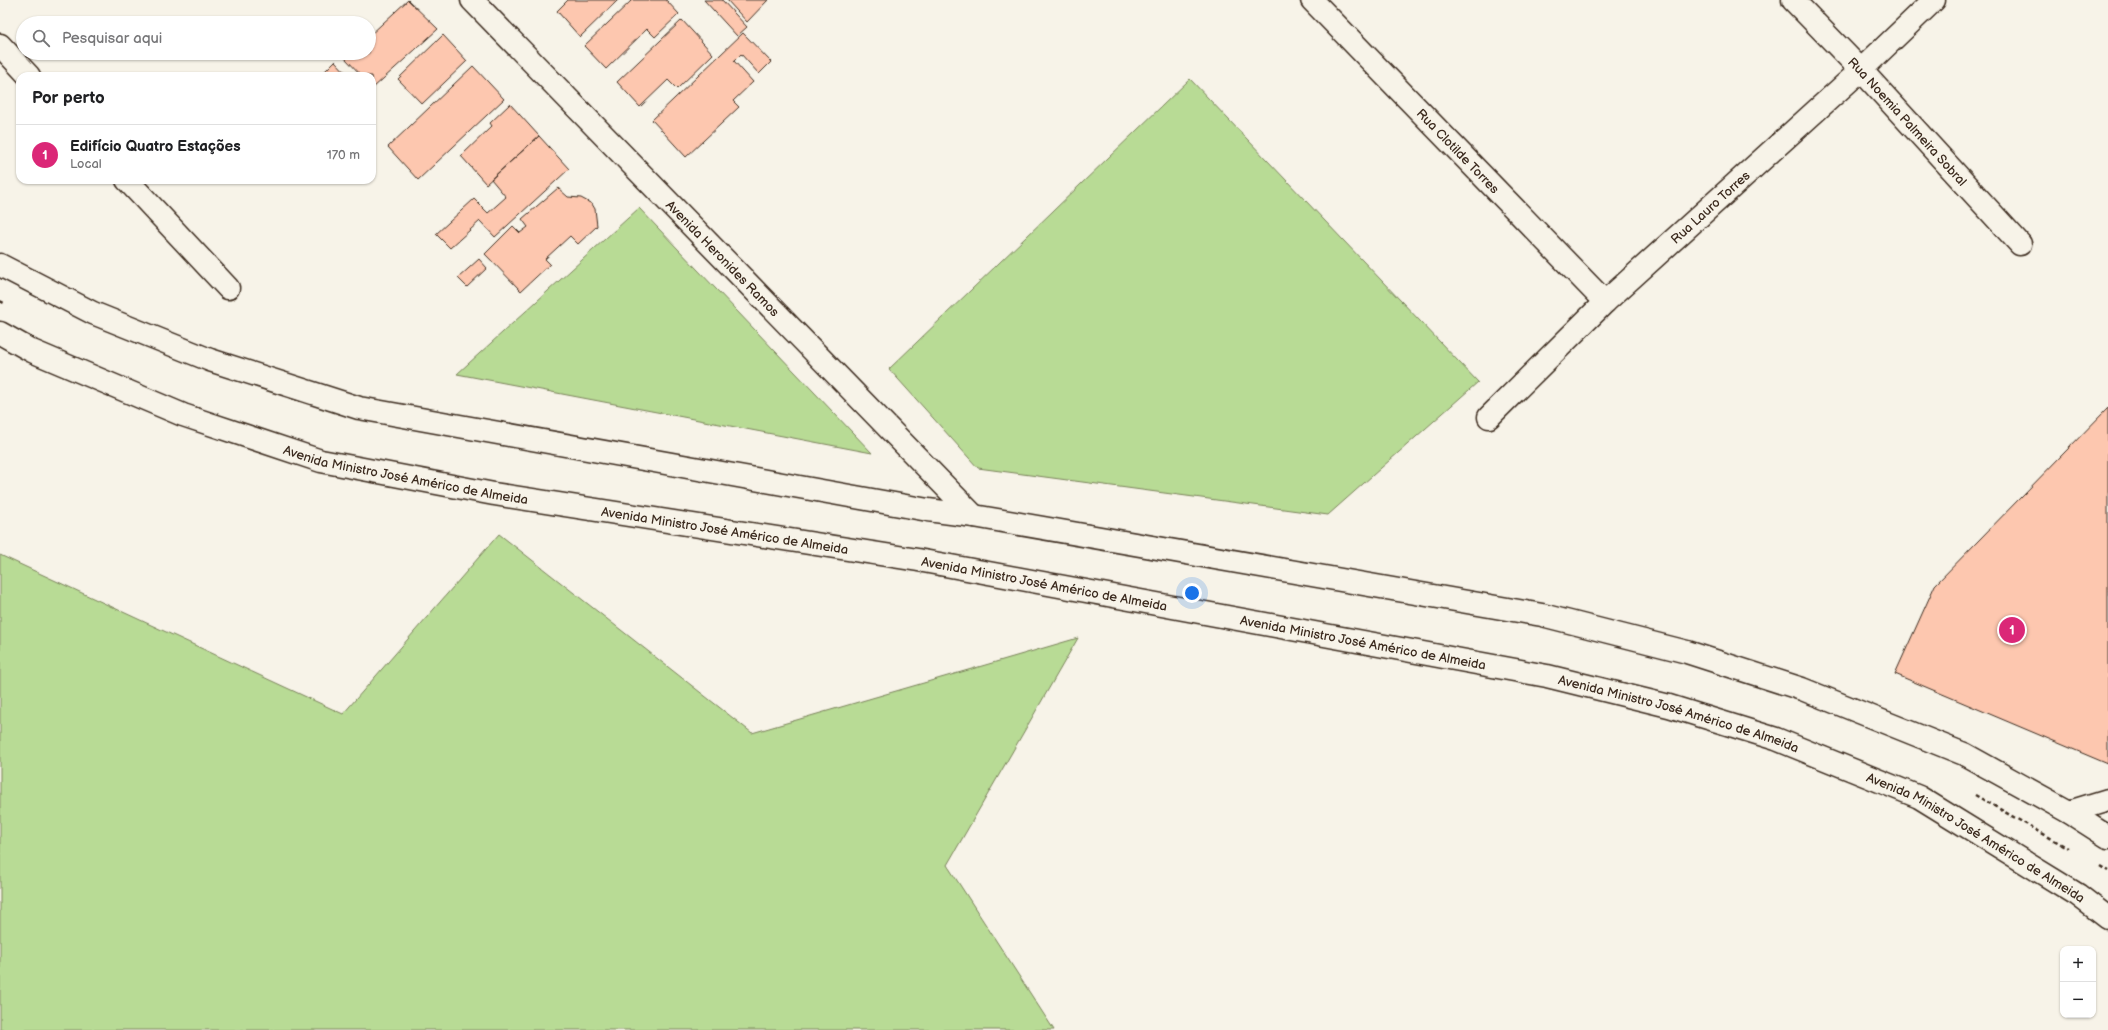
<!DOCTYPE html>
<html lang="pt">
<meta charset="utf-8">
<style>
:root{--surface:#fff;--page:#f6f6f6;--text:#202124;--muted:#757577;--line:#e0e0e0;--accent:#db2777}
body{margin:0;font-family:"Balsamiq Sans",sans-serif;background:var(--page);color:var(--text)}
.controls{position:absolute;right:12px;bottom:12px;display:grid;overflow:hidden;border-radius:8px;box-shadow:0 1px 3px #0004}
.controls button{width:36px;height:36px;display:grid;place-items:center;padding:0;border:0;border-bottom:1px solid var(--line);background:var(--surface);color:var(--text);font:20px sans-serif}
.you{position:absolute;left:1192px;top:593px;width:14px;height:14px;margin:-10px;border:3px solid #fff;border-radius:50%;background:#1a73e8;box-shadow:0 0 0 6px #1a73e833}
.badge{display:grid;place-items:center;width:26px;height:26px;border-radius:50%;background:var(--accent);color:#fff;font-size:13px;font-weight:700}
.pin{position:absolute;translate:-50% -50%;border:2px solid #fff;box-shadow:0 1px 4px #0006}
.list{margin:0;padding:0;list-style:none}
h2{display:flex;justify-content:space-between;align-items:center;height:52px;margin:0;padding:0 16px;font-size:17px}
h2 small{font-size:13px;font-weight:400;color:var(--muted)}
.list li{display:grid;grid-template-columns:26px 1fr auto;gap:12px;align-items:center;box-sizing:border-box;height:60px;padding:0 16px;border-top:1px solid var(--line)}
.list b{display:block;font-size:15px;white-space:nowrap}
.list p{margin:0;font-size:13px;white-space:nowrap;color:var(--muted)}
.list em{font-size:13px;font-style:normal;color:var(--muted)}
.icon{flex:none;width:22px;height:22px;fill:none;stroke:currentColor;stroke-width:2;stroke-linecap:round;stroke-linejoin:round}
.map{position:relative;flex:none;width:2108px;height:1030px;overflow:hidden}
.search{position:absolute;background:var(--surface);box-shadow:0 1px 3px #0004;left:16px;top:16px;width:360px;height:44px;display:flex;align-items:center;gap:10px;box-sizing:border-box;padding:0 14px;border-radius:22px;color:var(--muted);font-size:15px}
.panel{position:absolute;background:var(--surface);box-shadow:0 1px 3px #0004;left:16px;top:72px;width:360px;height:112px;border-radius:12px}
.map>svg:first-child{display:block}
.green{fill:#b8db95;stroke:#7a825a}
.building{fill:#fdc7af;stroke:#3b2a1e}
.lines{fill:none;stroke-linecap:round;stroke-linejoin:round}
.street-casing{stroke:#3b2a1e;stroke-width:25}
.primary-casing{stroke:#3b2a1e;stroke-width:25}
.path{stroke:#3b2a1e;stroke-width:2.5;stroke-dasharray:4 3;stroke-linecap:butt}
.street{stroke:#f7f3e8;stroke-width:22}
.primary{stroke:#f7f3e8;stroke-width:22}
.labels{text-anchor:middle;stroke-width:3;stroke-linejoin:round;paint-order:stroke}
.street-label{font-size:13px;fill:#3b2a1e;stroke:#f7f3e8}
</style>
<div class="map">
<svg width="2108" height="1030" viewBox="0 0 2108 1030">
<rect width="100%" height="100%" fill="#f7f3e8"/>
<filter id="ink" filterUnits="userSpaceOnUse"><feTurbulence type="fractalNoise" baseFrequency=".025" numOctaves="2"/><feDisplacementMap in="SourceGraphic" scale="8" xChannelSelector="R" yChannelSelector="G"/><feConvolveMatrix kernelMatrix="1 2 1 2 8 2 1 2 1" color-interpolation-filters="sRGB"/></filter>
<g filter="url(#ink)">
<path class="green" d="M 1190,79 L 1478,382 L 1328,515 L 978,468 L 889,369 Z
M 639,208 L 872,453 L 457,374 Z
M 499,534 L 752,733 L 1078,638 L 947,865 L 1054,1030 L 0,1030 L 0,555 L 343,714 Z"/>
<path class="building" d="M 408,0 L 438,29 L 373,88 L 372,76 L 362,76 L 345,58 L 351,53 L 369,53 L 369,36 Z
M 568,0 L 618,0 L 580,37 L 557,11 Z
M 632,0 L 666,0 L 679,14 L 655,37 L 647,29 L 606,69 L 584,46 Z
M 704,0 L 722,0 L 747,27 L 737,36 Z
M 727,0 L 768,0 L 747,22 Z
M 682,20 L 713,54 L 677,89 L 668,80 L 640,107 L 617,82 Z
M 743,33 L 771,62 L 759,74 L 741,54 L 734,61 L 753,82 L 733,101 L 739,107 L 686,157 L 652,120 Z
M 443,35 L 467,61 L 422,104 L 398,79 Z
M 335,61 L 349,76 L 320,76 Z
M 473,66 L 504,99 L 418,180 L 388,147 Z
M 510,104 L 539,136 L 486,184 L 461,156 L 492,126 L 490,123 Z
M 539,136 L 569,169 L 495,237 L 480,221 L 450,248 L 436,234 L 474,199 L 488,213 L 506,197 L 491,179 Z
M 558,188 L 568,197 L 581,198 L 592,204 L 595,209 L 597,226 L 578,244 L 570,236 L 545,259 L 550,264 L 521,291 L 485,254 L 513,226 L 520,233 L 528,227 L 522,219 Z
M 479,259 L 487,268 L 467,287 L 458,278 Z
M 2108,408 L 2108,764 L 1895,674 L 1935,585 Z"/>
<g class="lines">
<defs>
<g id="street">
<path id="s1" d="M 472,0 L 974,516"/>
<path id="s2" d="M 1312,0 L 1605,302"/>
<path id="s3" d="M 1793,0 L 1861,70 L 2020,244"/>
<path d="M 0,45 L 29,76"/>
<path d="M 127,180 L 228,288"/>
<path id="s4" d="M 1489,417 L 1605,302 L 1861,70 L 1934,0"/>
<path d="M 2069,812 L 2108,800"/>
</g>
<g id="primary">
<path d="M 0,265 L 93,313 L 210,360 L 359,408 L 928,510 L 974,516 L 1542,615 L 1687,652 L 1802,689 L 1964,754 L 2069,812 L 2108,837"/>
<path id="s5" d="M 0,333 L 32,351 L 183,415 L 321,461 L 494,494 L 918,560 L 1547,676 L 1669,706 L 1776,739 L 1919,797 L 2078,895 L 2108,918"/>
</g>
</defs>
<use href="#street" class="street-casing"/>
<use href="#primary" class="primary-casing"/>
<path class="path" d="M 0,301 L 6,304
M 1975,795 L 2068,848
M 2100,866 L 2108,871"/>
<use href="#street" class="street"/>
<use href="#primary" class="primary"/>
</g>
</g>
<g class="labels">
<g class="street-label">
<text dy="5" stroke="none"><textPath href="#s3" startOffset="167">Rua Noemia Palmeira Sobral</textPath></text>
<text dy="5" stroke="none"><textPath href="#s2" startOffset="210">Rua Clotilde Torres</textPath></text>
<text dy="5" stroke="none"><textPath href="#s4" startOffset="305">Rua Lauro Torres</textPath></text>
<text dy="5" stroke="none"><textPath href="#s1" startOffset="360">Avenida Heronides Ramos</textPath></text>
<text dy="5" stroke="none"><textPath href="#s5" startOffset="432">Avenida Ministro José Américo de Almeida</textPath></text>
<text dy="5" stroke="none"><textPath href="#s5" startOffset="756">Avenida Ministro José Américo de Almeida</textPath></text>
<text dy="5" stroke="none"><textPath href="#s5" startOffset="1080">Avenida Ministro José Américo de Almeida</textPath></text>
<text dy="5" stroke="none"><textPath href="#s5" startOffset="1404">Avenida Ministro José Américo de Almeida</textPath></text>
<text dy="5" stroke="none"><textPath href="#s5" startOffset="1728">Avenida Ministro José Américo de Almeida</textPath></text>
<text dy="5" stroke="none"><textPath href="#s5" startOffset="2052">Avenida Ministro José Américo de Almeida</textPath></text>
</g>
</g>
</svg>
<div class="controls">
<button>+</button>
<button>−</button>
</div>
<div class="you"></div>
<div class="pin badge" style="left:2012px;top:630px">1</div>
<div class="search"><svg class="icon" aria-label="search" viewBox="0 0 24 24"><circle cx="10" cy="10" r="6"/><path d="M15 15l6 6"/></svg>Pesquisar aqui</div>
<section class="panel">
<h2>Por perto<small></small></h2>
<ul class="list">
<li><span class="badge">1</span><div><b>Edifício Quatro Estações</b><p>Local</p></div><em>170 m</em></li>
</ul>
</section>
</div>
